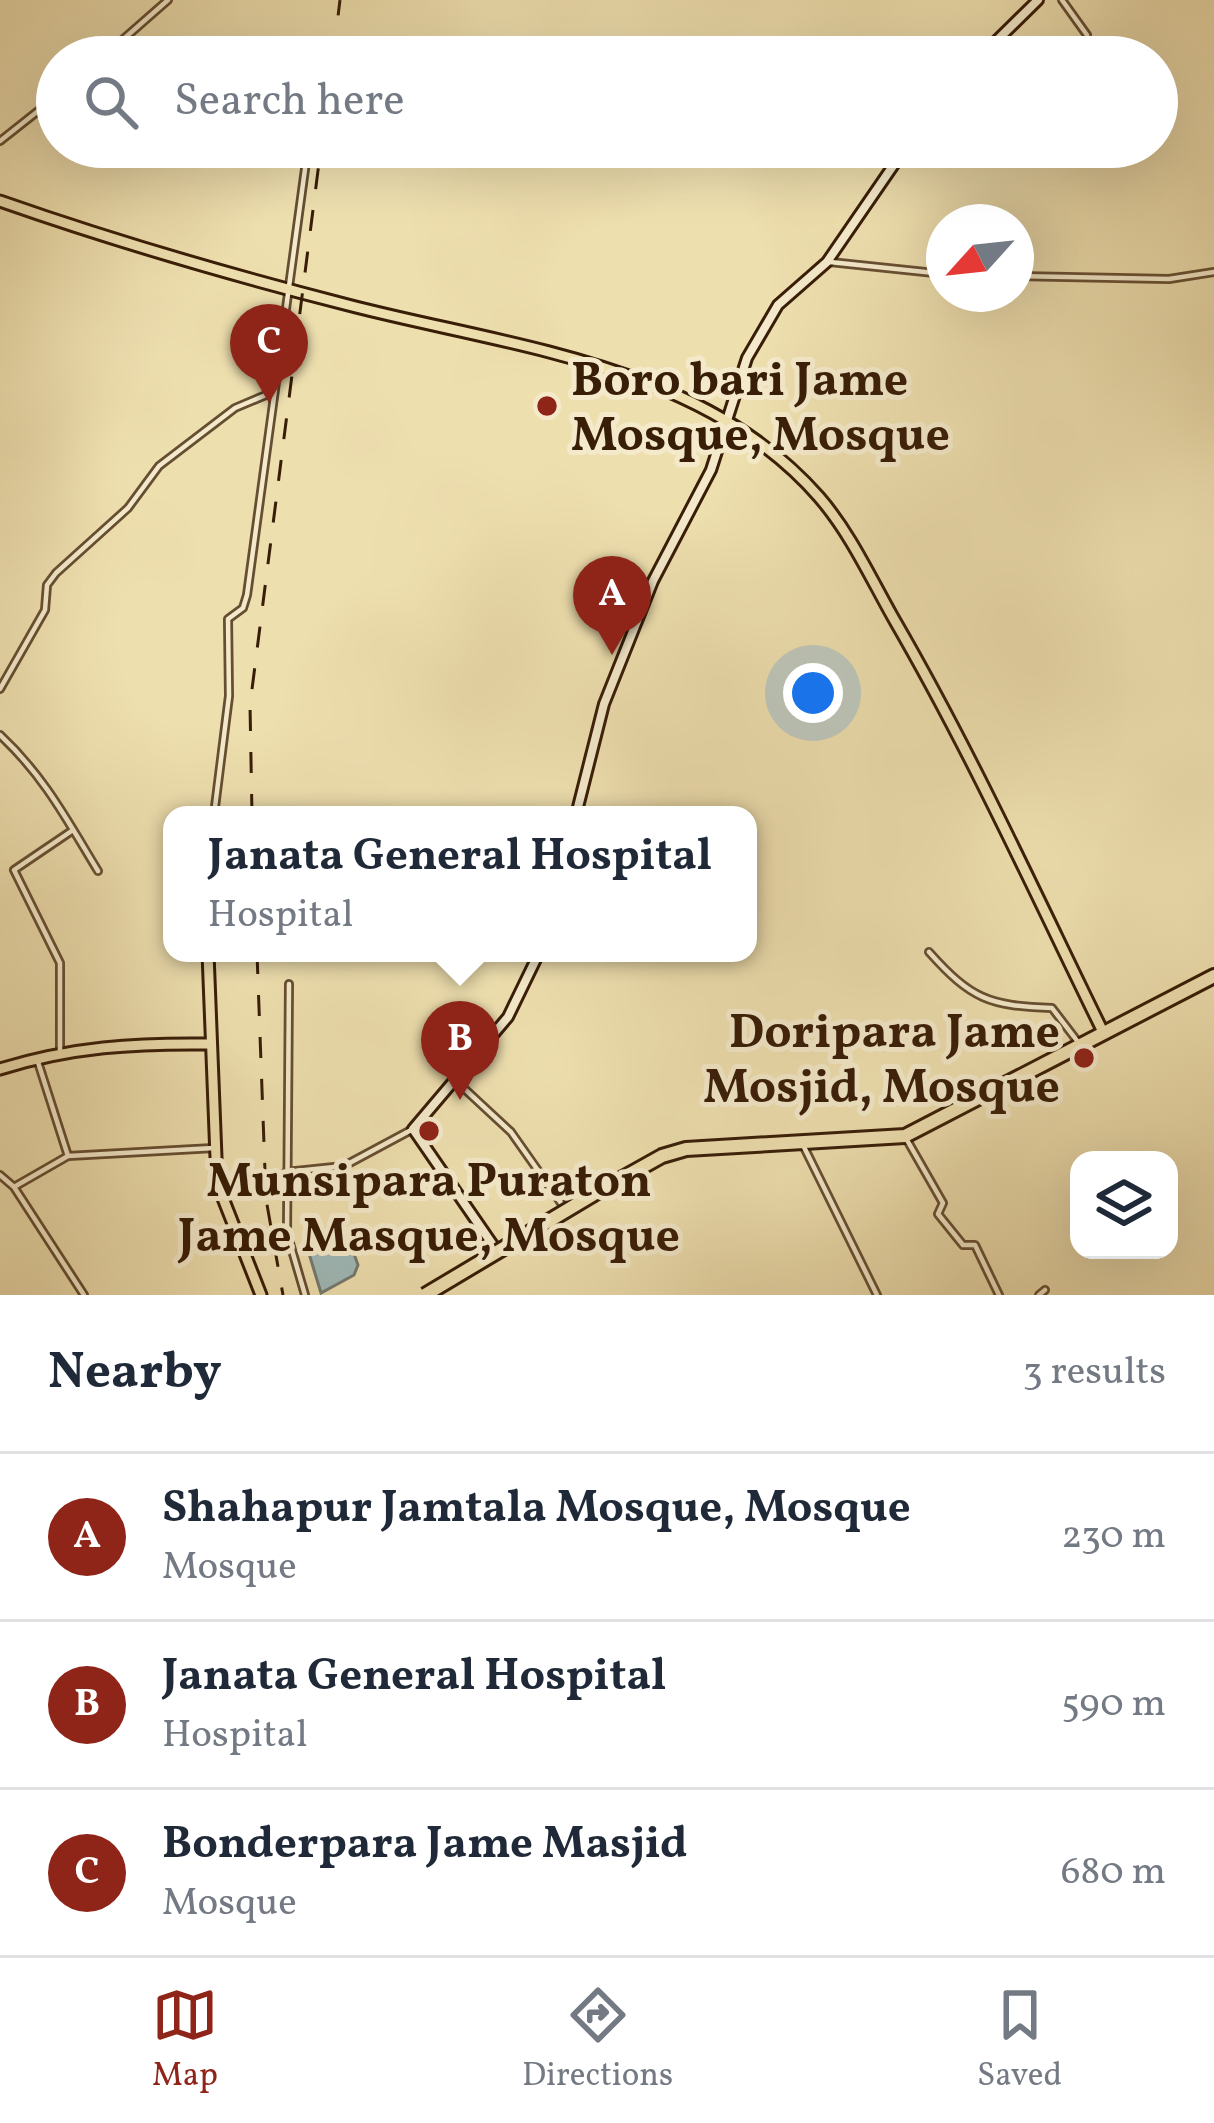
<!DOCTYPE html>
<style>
:root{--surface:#fff;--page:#f2f2f3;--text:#1f2937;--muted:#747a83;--line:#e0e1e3;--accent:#8f2418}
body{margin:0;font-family:Vollkorn,serif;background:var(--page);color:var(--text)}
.controls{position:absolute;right:36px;bottom:36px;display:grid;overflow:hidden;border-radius:24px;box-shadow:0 12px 48px #0002}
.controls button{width:108px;height:108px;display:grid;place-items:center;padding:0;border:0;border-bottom:3px solid var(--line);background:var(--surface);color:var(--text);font:60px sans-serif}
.compass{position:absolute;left:926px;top:204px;width:108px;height:108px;border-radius:50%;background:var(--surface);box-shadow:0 12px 48px #0002;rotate:243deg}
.you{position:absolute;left:813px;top:693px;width:42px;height:42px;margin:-30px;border:9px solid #fff;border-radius:50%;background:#1a73e8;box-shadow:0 0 0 18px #1a73e833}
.badge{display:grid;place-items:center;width:78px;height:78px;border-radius:50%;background:var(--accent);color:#fff;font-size:39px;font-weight:700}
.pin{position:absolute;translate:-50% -99px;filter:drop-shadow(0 3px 6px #0008)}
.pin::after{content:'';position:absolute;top:63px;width:42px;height:36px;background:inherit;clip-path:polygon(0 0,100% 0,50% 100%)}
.popup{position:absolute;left:163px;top:806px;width:594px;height:156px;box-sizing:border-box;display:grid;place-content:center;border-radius:24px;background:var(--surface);filter:drop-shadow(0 3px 9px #0005);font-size:39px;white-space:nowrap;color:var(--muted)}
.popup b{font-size:45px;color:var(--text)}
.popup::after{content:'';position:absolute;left:50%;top:100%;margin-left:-24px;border:24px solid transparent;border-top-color:var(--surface)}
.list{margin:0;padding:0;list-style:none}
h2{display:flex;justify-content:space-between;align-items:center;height:156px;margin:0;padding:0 48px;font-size:51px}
h2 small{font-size:39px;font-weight:400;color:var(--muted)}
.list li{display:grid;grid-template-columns:78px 1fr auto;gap:36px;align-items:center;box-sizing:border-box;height:168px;padding:0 48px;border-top:3px solid var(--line)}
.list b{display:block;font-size:45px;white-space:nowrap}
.list p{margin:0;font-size:39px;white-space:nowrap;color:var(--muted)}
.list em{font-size:39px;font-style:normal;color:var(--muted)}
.icon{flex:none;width:66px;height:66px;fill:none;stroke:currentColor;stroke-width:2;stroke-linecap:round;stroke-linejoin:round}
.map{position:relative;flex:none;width:1214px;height:1295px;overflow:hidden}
.search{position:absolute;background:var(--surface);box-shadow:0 12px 48px #0002;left:36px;right:36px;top:36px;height:132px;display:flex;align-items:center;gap:30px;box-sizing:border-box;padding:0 42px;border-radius:66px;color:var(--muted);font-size:45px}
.sheet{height:660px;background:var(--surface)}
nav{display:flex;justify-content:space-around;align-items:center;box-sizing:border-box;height:168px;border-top:3px solid var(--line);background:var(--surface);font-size:33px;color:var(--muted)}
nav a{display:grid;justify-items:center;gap:6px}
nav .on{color:var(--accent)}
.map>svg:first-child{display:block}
.water{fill:#9fb9b7;stroke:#767b71;stroke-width:3}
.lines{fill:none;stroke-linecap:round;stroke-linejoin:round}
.street-casing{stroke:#664e31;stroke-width:10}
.secondary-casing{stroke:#381d07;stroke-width:14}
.primary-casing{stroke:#381d07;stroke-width:15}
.highway-casing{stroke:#381d07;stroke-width:18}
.street{stroke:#f4eacb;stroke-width:4.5}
.secondary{stroke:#f4eacb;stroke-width:8}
.primary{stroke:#eedfaf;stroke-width:9}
.highway{stroke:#eedfaf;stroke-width:12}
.rail{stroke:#381d07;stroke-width:3;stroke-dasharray:21 21;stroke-linecap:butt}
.highway-bridge-casing{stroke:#381d07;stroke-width:18;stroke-linecap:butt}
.highway-bridge{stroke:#eedfaf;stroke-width:12}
.poi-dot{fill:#8f2418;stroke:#f4eacb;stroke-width:4.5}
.labels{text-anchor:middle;stroke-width:10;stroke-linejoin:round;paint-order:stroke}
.poi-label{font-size:48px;font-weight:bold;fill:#381d07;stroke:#f4eacb;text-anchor:start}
</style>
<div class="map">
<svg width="1214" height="1295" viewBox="0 0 1214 1295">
<rect width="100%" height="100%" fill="#eedfaf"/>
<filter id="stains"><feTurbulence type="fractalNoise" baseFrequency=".00167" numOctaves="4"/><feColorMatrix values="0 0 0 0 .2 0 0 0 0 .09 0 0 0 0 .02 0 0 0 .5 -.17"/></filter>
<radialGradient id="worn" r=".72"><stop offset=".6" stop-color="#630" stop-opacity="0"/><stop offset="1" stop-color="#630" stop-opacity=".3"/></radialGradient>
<path class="water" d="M 321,1227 L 349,1240 L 358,1265 L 354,1275 L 321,1293 L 307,1247 L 310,1230 Z"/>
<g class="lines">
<defs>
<path id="street" d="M 1062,0 L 1087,35
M 103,57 L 168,0
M 0,141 L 57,96
M 830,262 L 944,274
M 1016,276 L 1169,279 L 1214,272
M 0,689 L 45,610 L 47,585 L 56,573 L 128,508 L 159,466 L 235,408 L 273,392
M 0,735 C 44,776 67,820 98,871
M 214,815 L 229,696 L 228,619 L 243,608 L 247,595 L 308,147
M 929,952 C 971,999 989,1006 1052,1008 L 1078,1042
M 289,984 L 287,1233 L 305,1295
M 60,1050 L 60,963 L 14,870 L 73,830
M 37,1059 L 68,1156
M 456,1081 L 511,1132 L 563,1206
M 907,1140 L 943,1203 L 938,1214 L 963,1245 L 975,1245 L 999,1295
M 803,1145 L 877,1295
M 286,1172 L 344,1166 L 413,1129
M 0,1175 L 14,1187 L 84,1295
M 14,1187 L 68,1156 L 214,1148
M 1039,1295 L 1045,1290"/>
<path id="secondary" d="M 980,57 L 1038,0
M 576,815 L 604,704 L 653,581 L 711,470 L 747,358 L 778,305 L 827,262 L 906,147
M 495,1248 L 413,1129 L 508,1017 L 539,953"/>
<path id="primary" d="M 0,201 C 114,241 231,275 348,305 C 509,347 702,363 819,497 C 851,534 871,579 895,621 C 972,754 1036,895 1104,1034
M 208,953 L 217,1183 L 261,1295
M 0,1069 C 71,1047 135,1043 209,1044"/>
<path id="highway" d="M 594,1194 L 662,1156 L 686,1149 L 905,1136 L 1214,976"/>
</defs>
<use href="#street" class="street-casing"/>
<use href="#secondary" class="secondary-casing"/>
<use href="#primary" class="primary-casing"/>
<use href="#highway" class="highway-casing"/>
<use href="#street" class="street"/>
<use href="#secondary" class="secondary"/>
<use href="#primary" class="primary"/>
<use href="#highway" class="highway"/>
<path class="rail" d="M 333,57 L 340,0
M 252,815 L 250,705 L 321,147
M 257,953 L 266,1199 L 283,1295"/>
<defs>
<path id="highway-bridge" d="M 425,1295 L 594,1194"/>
</defs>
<use href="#highway-bridge" class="highway-bridge-casing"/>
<use href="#highway-bridge" class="highway-bridge"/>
</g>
<g class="poi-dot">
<circle cx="547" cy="406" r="12"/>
<circle cx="1084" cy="1058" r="12"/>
<circle cx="429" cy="1131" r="12"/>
</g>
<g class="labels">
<g class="poi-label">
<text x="571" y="395">Boro bari Jame<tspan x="571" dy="55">Mosque, Mosque</tspan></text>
<text x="1060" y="1047" text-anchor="end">Doripara Jame<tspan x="1060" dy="55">Mosjid, Mosque</tspan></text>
<text x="429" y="1196" text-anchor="middle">Munsipara Puraton<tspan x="429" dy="55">Jame Masque, Mosque</tspan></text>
</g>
</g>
<rect width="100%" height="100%" filter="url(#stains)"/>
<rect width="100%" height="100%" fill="url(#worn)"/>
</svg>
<div class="controls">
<button><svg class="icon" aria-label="layers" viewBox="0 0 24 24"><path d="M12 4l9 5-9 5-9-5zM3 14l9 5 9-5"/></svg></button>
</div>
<svg class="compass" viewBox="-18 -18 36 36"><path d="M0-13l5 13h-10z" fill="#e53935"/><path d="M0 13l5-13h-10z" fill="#747a83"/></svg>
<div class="you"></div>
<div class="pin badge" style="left:612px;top:655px">A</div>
<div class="pin badge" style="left:460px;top:1100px">B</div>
<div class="popup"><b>Janata General Hospital</b>Hospital</div>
<div class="pin badge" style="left:269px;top:403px">C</div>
<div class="search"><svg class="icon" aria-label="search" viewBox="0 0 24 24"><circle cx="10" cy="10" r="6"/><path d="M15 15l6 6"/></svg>Search here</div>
</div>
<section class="sheet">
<h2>Nearby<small>3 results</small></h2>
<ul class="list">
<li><span class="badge">A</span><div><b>Shahapur Jamtala Mosque, Mosque</b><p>Mosque</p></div><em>230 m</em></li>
<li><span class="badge">B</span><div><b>Janata General Hospital</b><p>Hospital</p></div><em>590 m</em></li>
<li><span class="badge">C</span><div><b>Bonderpara Jame Masjid</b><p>Mosque</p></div><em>680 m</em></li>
</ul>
</section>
<nav>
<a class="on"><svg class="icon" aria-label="map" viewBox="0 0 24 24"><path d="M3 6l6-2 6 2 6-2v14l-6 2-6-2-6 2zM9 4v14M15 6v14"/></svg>Map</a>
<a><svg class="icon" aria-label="directions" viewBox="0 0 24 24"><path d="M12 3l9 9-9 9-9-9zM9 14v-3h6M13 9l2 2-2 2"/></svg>Directions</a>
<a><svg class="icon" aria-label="saved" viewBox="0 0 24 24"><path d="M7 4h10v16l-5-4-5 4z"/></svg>Saved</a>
</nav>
